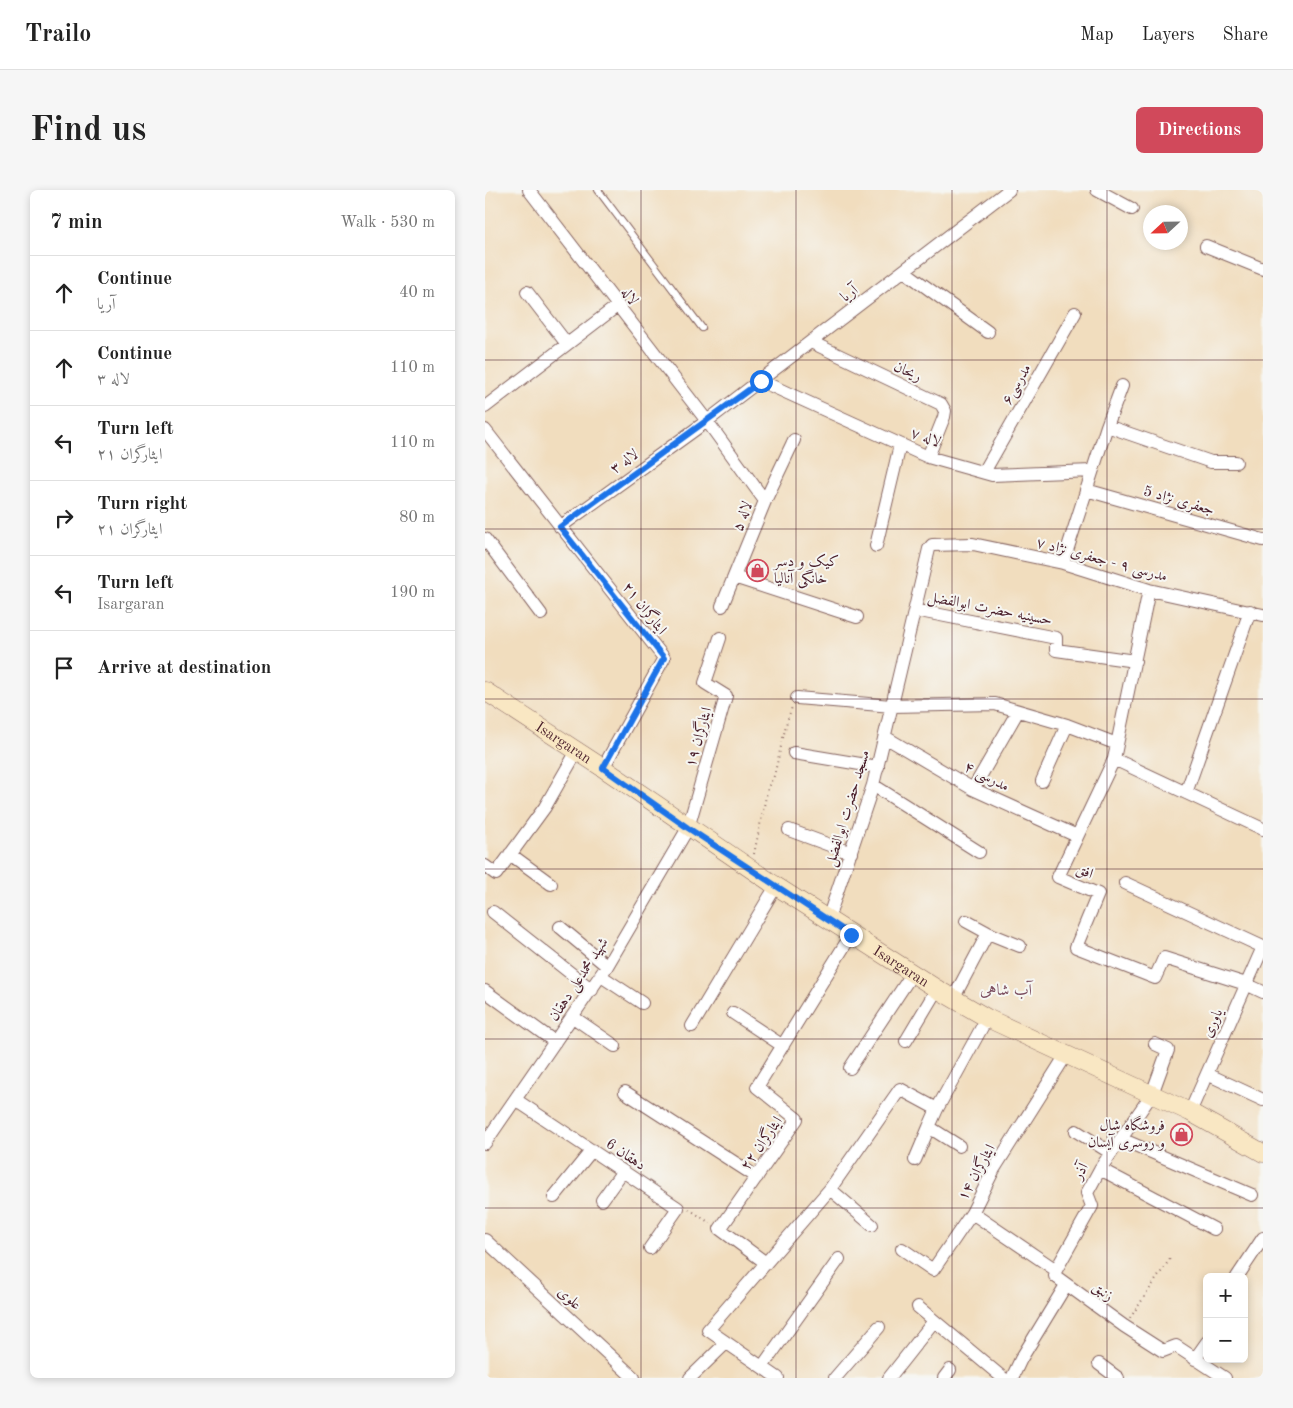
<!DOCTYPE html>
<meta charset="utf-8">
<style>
:root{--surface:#fff;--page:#f6f6f6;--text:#222;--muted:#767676;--line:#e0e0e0;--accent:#d1495b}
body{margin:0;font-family:"Old Standard TT",Amiri,serif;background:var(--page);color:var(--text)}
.controls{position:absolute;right:15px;bottom:15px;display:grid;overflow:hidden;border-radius:8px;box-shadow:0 2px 8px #0003}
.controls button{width:45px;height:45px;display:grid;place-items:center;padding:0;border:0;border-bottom:1px solid var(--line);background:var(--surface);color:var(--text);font:25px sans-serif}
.compass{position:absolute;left:658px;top:15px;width:45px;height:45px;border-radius:50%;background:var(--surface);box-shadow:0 2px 8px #0003;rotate:248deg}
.stop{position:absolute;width:15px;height:15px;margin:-11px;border:4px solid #1a73e8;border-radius:50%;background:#fff}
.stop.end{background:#1a73e8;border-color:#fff;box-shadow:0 1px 5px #0008}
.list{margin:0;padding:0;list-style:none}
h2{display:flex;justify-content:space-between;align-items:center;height:65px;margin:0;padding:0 20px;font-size:21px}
h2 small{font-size:16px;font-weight:400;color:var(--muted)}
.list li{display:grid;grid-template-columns:32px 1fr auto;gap:15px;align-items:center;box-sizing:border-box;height:75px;padding:0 20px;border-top:1px solid var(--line)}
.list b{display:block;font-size:19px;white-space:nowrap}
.list p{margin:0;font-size:16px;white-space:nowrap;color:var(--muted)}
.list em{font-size:16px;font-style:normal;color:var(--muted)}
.icon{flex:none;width:28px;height:28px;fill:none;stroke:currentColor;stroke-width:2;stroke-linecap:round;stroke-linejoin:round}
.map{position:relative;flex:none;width:778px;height:1188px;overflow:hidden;border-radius:8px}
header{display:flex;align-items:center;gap:30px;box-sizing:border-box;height:70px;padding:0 25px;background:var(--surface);border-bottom:1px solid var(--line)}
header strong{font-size:24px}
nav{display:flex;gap:28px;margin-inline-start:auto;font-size:18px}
.intro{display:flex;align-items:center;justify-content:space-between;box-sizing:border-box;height:120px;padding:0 30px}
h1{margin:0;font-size:35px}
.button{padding:12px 22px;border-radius:8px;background:var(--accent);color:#fff;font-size:18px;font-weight:700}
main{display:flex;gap:30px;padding:0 30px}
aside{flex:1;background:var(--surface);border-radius:8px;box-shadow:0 2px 8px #0003}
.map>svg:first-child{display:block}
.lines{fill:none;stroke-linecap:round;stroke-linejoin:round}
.service-casing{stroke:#84625e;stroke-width:8}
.minor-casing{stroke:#84625e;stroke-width:14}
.secondary-casing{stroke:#84625e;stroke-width:19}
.path{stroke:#84625e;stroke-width:2;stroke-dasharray:1 4;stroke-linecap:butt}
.service{stroke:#fff;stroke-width:6}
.minor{stroke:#fff;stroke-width:12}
.secondary{stroke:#f9e7c3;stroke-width:18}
.route{stroke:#1a73e8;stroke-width:6}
.grid{fill:none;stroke:#4a1f2b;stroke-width:1;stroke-opacity:0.55}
.labels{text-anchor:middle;stroke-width:4;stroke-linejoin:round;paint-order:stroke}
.street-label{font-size:15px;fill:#4a1f2b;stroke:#f6f6f2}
.poi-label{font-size:15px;fill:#4a1f2b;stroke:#f6f6f2;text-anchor:start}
.neighbourhood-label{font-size:16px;fill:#7c4f61;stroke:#f6f6f2}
</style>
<header>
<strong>Trailo</strong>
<nav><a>Map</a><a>Layers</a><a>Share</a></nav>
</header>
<div class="intro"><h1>Find us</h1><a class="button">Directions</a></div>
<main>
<aside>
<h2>7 min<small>Walk · 530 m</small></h2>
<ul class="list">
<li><svg class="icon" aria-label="ahead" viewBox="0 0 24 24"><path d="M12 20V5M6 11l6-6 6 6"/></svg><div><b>Continue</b><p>آریا</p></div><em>40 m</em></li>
<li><svg class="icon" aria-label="ahead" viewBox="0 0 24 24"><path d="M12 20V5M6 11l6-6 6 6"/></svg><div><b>Continue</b><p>لاله ۳</p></div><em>110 m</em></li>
<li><svg class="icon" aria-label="left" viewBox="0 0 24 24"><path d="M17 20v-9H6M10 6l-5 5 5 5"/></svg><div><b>Turn left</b><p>ایثارگران ۲۱</p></div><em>110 m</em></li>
<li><svg class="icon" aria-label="right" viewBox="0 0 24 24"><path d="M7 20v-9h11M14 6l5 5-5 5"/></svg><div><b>Turn right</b><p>ایثارگران ۲۱</p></div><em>80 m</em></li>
<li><svg class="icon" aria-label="left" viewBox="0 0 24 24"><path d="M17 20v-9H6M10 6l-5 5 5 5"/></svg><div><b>Turn left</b><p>Isargaran</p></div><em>190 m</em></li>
<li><svg class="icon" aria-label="arrive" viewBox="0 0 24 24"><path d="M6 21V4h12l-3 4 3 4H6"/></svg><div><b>Arrive at destination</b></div></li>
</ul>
</aside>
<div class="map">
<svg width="778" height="1188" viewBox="0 0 778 1188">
<rect width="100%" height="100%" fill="#f6f6f2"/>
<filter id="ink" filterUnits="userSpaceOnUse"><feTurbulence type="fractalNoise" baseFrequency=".02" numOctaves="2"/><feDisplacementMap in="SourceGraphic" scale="10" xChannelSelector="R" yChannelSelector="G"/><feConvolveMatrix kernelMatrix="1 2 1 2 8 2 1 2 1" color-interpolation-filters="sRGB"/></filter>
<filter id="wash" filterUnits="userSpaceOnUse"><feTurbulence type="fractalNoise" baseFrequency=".0096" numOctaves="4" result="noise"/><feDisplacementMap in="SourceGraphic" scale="20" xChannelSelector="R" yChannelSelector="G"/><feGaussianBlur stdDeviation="1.12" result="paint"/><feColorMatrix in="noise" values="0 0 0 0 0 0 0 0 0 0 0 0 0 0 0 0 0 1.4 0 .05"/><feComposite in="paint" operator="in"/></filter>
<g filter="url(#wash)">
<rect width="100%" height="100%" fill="#f1ddbe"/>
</g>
<g filter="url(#ink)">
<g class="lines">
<defs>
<path id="service" d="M 113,0 L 217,138"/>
<path id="minor" d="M 44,0 L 222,231 L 280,311
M 612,0 L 647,19
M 721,56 L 778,79
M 419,81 L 503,142
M 42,102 L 82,154
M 326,152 L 456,214 L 460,221 L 459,227 L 443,267
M 276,191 L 443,267 L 507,285 L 607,281
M 0,217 L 132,116
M 622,236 L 726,272 L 751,272
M 0,240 L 179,468 L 118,578
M 499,282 L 590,123
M 601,300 L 778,350
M 75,337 L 222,231 L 524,0
M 0,349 L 56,424
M 391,356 L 415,255
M 578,373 L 622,236 L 637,196
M 249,387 L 372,427
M 664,400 L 629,569 L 573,687 L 613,704 L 591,757 L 670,788 L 679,768 L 761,794 L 778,802
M 237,416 L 280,311 L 309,250
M 430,420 L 571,448 L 571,460 L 650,471
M 312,508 L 407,516 L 510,514 L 582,535 L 632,554
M 400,547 L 488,599 L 592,646
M 309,563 L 393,577
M 629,569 L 778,639
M 557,591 L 582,535
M 388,595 L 494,662
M 488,599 L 533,521
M 701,603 L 765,421
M 304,640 L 366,663
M 25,664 L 66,694
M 0,676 L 11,684 L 60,617 L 92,561
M 640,693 L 778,757
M 8,722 L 107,800
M 343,729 L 388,595 L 444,359 L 447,355 L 488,354 L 578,373 L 664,400 L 778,425
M 75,737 L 122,776
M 503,743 L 535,756
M 116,786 L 157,813
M 0,801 L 70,852
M 468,809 L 503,743 L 481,731
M 248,823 L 298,856
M 88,827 L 130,856
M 207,836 L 291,696
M 421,851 L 452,799
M 365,878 L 427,784
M 722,884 L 778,910
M 140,902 L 272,987
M 31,910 L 193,1018 L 165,1058
M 705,922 L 778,757
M 591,941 L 626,963
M 636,949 L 767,1005
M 0,953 L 122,776 L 203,638 L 241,506 L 220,493 L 235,448
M 474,956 L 444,937 L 452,919 L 502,828
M 430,970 L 444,937
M 615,979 L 729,1039
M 345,999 L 387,1035
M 69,1007 L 107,960
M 117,1010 L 138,981
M 487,1023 L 571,1080 L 570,1086 L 639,1136 L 678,1161 L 691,1156 L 740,1188
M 0,1050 L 149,1188
M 417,1059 L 448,1080 L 487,1023 L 509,979 L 581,865
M 281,1073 L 235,1039 L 312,929 L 272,897 L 366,745
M 571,1080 L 607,1016 L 602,1003 L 615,979 L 667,904 L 683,860 L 670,854
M 752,1087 L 778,1048
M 433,1117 L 518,1188
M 710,1169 L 722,1152
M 614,1174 L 633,1188
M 277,1177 L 354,1069
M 205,1188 L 241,1153
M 293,1188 L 223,1140 L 345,999 L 415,899 L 452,919
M 350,1188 L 394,1137
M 404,1188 L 449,1131
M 459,1188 L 465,1180
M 527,1188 L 536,1169 L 581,1095"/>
<g id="secondary">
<path id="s1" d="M 0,501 L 118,578 L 291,696 L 452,799 L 502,828 L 705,922 L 778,963"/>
</g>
</defs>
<use href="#service" class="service-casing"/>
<use href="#minor" class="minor-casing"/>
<use href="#secondary" class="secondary-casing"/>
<path class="path" d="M 269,664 L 283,597 L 289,586 L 302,531 L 307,517
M 204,1019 L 225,1033
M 645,1128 L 687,1066"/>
<use href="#service" class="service"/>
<use href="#minor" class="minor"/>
<use href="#secondary" class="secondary"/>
</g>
</g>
<g class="lines" filter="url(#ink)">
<path class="route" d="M 276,191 L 75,337 L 179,468 L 118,578 L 203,638 L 366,745"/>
</g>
<path class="grid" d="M 156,0 L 156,1188M 311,0 L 311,1188M 467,0 L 467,1188M 622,0 L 622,1188M 0,170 L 778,170M 0,339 L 778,339M 0,509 L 778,509M 0,679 L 778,679M 0,849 L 778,849M 0,1018 L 778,1018"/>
<defs>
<symbol id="shop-ring" viewBox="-11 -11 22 22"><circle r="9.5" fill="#f6f6f2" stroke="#d1495b" stroke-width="1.5"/><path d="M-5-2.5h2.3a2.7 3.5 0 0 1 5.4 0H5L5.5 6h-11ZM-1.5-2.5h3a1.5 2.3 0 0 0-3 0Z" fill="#d1495b"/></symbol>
</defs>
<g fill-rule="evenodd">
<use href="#shop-ring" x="260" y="368" width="25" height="25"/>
<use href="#shop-ring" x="684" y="932" width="25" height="25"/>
</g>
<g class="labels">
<g class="street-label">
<text transform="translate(364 103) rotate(-37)" y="5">آریا</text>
<text transform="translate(145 106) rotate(52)" y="5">لاله</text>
<text transform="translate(423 181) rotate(25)" y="5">ریحان</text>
<text transform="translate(531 194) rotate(-60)" y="5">مدرسی۶</text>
<text transform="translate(441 247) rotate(20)" y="5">لاله ۷</text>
<text transform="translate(139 271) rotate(-36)" y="5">لاله ۳</text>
<text transform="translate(694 310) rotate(16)" y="5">جعفری نژاد 5</text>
<text transform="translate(257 326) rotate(-69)" y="5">لاله ۵</text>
<text transform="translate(617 369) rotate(15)" y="5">مدرسی ۹ - جعفری نژاد ۷</text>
<text transform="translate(160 418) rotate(52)" y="5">ایثارگران ۲۱</text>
<text transform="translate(505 418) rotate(11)" y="5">حسینیه حضرت ابوالفضل</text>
<text transform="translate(213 547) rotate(-74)" y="5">ایثارگران ۱‍۹</text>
<text dy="5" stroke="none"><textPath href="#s1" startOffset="94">Isargaran</textPath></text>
<text transform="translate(502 586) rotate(27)" y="5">مدرسی ۴</text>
<text transform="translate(362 618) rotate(-73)" y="5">مسجد حضرت ابوالفضل</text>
<text transform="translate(600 681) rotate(23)" y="5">افق</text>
<text dy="5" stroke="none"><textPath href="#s1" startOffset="499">Isargaran</textPath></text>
<text transform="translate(93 789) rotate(-57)" y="5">شهید محمدعلی دهقان</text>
<text transform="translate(727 833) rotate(-66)" y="5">یاوری</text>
<text transform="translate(276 953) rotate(-55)" y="5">ایثارگران ۲۲</text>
<text transform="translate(141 964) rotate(34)" y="5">دهقان 6</text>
<text transform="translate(595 981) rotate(-61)" y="5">آذر</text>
<text transform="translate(491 982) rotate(-61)" y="5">ایثارگران ۱۴</text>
<text transform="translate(618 1101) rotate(35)" y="5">زنبق</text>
<text transform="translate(85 1108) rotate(43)" y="5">علوی</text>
</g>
<g class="poi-label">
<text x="289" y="376">کیک و دسر<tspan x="289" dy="17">خانگی آنالیا</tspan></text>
<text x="680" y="940" text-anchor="end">فروشگاه شال<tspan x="680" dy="17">و روسری آیسان</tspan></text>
</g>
<g class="neighbourhood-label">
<text x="521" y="805">آب شاهی</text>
</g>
</g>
</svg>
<div class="controls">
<button>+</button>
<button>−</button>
</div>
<svg class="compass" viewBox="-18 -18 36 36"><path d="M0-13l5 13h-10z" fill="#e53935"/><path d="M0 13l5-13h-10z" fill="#767676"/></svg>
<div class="stop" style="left:276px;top:191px"></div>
<div class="stop end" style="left:366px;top:745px"></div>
</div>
</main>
